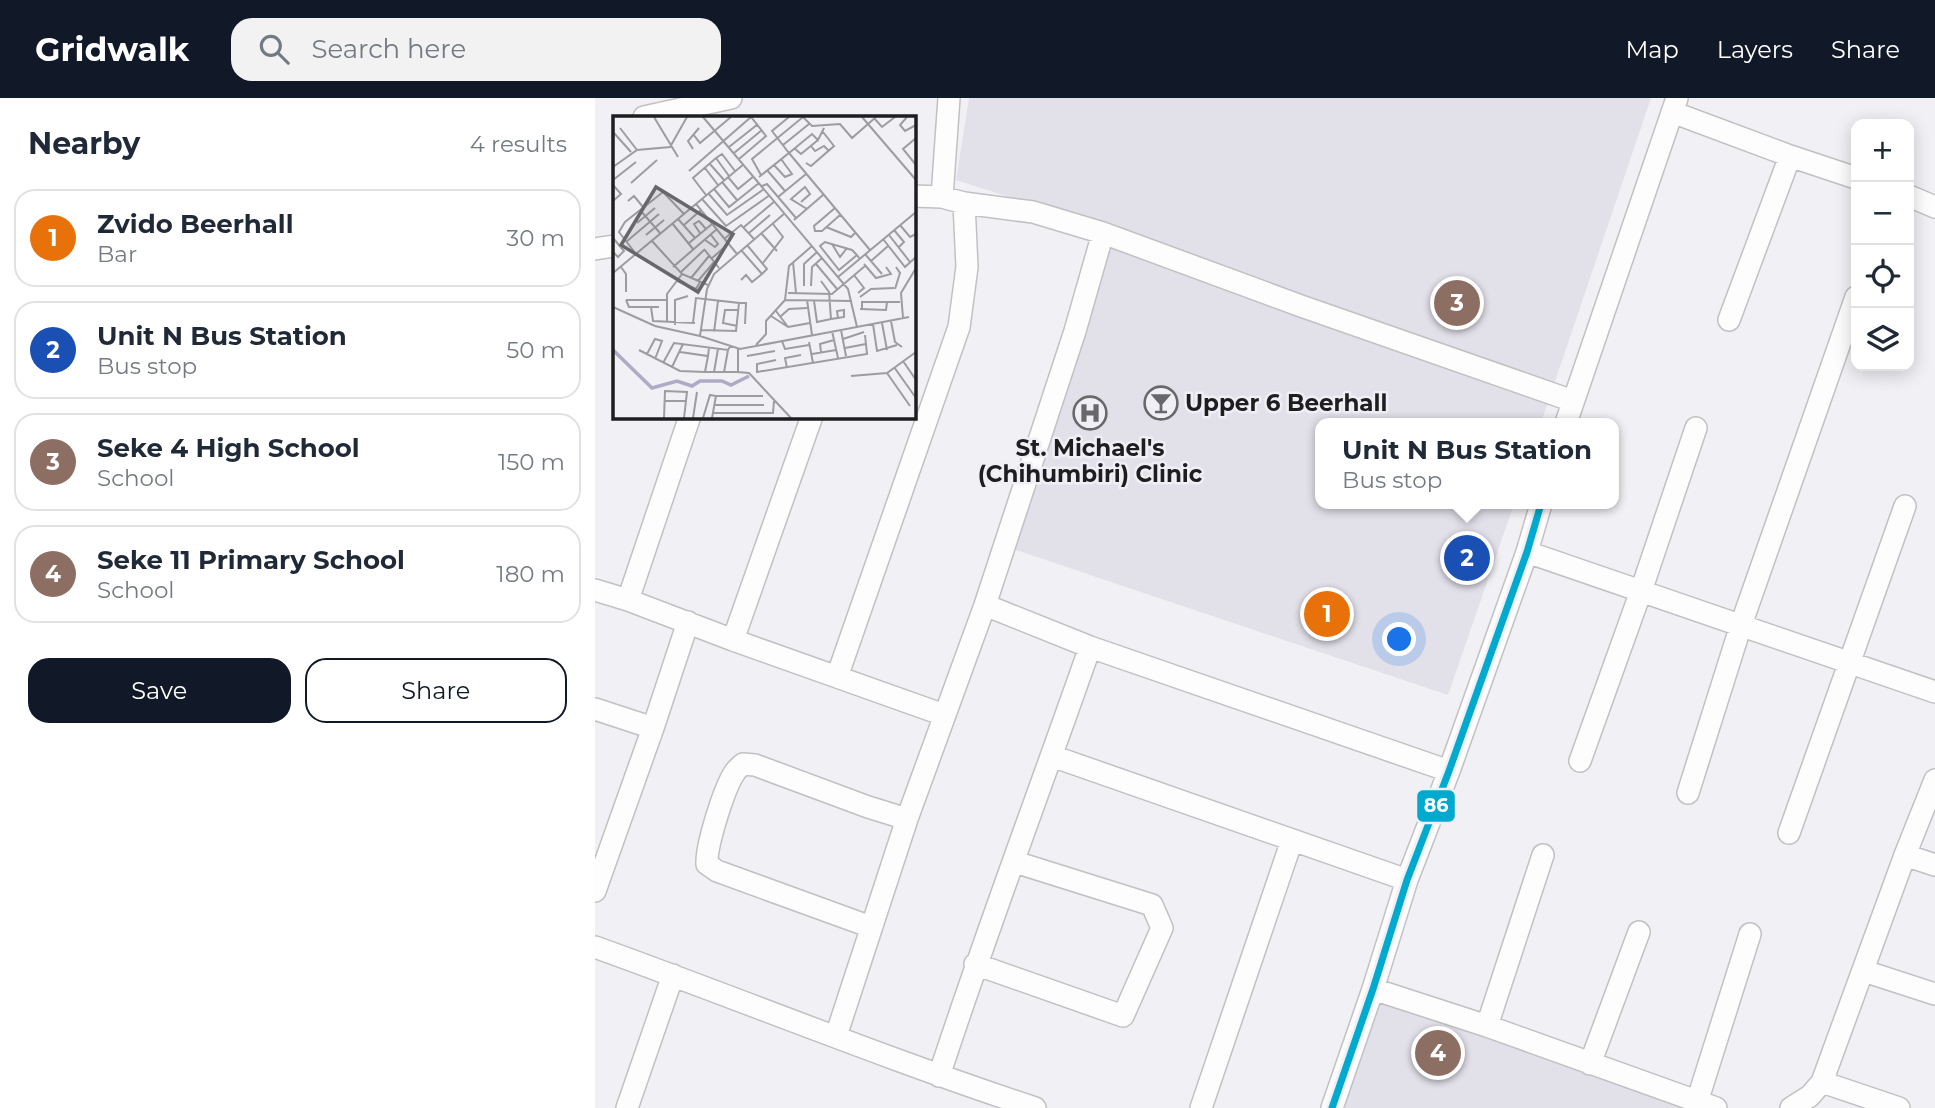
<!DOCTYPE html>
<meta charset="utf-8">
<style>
:root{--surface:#fff;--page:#f2f2f3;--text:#1f2937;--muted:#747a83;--line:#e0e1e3;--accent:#111827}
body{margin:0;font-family:Montserrat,sans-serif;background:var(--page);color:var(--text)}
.controls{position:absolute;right:21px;top:21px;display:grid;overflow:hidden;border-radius:14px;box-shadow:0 4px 18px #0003}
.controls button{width:63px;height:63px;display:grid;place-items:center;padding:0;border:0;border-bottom:2px solid var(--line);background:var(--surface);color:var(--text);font:35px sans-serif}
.you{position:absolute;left:805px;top:542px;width:24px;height:24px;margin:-18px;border:5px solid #fff;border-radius:50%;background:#1a73e8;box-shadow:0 0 0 10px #1a73e833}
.badge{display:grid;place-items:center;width:46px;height:46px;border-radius:50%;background:var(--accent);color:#fff;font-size:23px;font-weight:700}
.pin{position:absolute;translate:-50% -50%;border:4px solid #fff;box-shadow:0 2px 7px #0006}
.popup{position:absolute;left:720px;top:320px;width:304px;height:91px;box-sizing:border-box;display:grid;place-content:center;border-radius:14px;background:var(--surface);filter:drop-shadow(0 2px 5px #0005);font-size:23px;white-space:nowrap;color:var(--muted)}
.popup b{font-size:26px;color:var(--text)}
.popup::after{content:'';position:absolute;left:50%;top:100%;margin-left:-14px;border:14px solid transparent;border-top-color:var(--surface)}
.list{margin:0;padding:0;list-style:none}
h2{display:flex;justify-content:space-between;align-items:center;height:91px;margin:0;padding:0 28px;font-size:30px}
h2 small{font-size:23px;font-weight:400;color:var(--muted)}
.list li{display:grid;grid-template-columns:46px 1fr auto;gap:21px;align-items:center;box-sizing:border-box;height:98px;margin:0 14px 14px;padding:0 14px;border:2px solid var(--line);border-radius:21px}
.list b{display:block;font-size:26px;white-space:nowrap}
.list p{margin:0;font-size:23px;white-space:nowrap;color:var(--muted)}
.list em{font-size:23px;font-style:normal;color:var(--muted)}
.actions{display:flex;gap:14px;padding:21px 28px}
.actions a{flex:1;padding:16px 0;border:2px solid var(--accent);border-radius:21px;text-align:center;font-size:24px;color:var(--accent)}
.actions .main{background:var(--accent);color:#fff}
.icon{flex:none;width:38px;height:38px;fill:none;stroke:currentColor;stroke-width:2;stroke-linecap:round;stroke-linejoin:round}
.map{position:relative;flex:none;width:1340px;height:1010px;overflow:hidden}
header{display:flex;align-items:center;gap:42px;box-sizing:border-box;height:98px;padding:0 35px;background:var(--accent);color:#fff}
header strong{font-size:33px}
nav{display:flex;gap:38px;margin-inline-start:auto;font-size:24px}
.search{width:490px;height:63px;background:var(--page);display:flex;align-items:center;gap:18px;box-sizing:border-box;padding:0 24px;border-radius:21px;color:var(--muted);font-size:26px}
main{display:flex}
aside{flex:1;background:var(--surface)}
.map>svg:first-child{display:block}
.built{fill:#e2e1ea}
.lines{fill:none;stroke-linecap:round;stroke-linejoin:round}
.minor-casing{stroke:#c1c0c2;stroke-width:24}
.minor{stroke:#fdfdfd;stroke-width:21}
.bus-1-casing{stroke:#f0eff5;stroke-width:12}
.bus-1{stroke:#00a9ce;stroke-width:7}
.labels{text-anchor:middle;stroke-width:5;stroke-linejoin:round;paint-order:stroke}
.poi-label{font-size:23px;font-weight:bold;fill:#1e1e20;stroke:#f0eff5;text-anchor:start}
.inset-river{fill:none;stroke:#afaac5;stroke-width:3.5}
.inset-road{fill:none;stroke:#9d9c9f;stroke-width:2}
.view{fill:#68686a;fill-opacity:0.15;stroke:#68686a;stroke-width:3.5}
.inset-edge{fill:none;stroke:#1e1e20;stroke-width:3.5}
.line-badge{stroke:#f0eff5;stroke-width:2.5}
.badge-label{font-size:19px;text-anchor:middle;font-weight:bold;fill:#fff}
</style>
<header>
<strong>Gridwalk</strong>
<div class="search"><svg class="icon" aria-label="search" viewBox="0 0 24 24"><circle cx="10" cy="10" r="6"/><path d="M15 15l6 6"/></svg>Search here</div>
<nav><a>Map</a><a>Layers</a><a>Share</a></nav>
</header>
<main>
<aside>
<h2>Nearby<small>4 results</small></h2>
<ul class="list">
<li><span class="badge" style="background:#e8710a">1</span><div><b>Zvido Beerhall</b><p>Bar</p></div><em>30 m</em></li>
<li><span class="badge" style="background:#1a4fb4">2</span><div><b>Unit N Bus Station</b><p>Bus stop</p></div><em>50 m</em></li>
<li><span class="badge" style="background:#8d6e63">3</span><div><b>Seke 4 High School</b><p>School</p></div><em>150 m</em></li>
<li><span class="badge" style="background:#8d6e63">4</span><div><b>Seke 11 Primary School</b><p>School</p></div><em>180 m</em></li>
</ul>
<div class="actions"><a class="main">Save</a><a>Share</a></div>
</aside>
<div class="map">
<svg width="1340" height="1010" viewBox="0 0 1340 1010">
<rect width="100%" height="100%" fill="#f1f0f4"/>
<path class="built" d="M 374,0 L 1056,0 L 946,325 L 725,325 L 725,406 L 919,406 L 853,597 L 403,446 L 512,130 L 361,82 Z
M 771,899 L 1097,1010 L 733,1010 Z"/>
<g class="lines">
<defs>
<path id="minor" d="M 1077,14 L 1195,58 L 1261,80
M 49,19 L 136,0
M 318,98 L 347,99 L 369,105 L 438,114 L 508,135 L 706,208 L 978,303
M 1314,98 L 1340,109
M 347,99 L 354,0
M 0,151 L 19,148
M 1134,222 L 1195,58
M 971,325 L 1082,0
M 932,454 L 1340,594
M 0,492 L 33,502 L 138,542 L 349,617
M 33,502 L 95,318
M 390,507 L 495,549 L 854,673
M 138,542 L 217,318
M 242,579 L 364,229 L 372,169 L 369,105
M 0,611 L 58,630
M 457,658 L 812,782
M 985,663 L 1046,493 L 1101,330
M 1093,695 L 1146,527 L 1261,199
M 1194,735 L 1310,408
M 1310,757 L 1340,767
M 0,793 L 58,630 L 93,524
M 276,829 L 122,773 L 112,766 C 111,748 129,690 140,674 C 141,672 147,667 148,666 L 160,667 L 273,709 L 312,721
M 0,849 C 147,902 291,961 440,1010
M 380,866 L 528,918 L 567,830 L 557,807 L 420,764
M 1269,873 L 1340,896
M 778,891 L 892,928 L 1121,1010
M 892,928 L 948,757
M 241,938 L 312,721 L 390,507 L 480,233 L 508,135
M 995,966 L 1044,834
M 344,978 C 391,834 445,692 495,549
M 1227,984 L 1304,1010
M 1102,1004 L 1155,836
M 32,1010 L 78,877
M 606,1010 L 697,742
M 737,1010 L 778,891 L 812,782 L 854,673 L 932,454 L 946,406
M 1196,1010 L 1215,998 L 1227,984 L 1310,757 L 1340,682"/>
</defs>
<use href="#minor" class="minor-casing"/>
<use href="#minor" class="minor"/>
<defs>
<path id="bus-1" d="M 737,1010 L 778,891 L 812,782 L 854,673 L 932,454 L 946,406"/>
</defs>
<use href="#bus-1" class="bus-1-casing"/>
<use href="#bus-1" class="bus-1"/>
</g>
<defs>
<symbol id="bar-ring" viewBox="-11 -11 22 22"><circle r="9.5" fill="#f0eff5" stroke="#68686a" stroke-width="1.5"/><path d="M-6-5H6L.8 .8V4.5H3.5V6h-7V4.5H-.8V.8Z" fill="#68686a"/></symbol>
<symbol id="hospital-ring" viewBox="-11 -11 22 22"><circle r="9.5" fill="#f0eff5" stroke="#68686a" stroke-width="1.5"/><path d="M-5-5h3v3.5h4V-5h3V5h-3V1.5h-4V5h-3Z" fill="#68686a"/></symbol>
</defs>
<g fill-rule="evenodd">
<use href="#bar-ring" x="547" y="286" width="38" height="38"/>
<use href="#hospital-ring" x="476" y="296" width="38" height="38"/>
</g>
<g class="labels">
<g class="poi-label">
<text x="590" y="313">Upper 6 Beerhall</text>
<text x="495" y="358" text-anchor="middle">St. Michael's<tspan x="495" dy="26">(Chihumbiri) Clinic</tspan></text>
</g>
</g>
<g transform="translate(18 18)">
<rect width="303" height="303" fill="#f1f0f4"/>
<path class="inset-river" d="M 0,234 L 39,272 L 64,265 L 79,270 L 87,265 L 109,265 L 118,269 L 136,260"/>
<path class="inset-road" d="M 41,1 L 65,41M 90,1 L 235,173 L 244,211M 176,1 L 159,15 L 176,37 L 199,18 L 205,24 L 211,12M 249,1 L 303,64M 294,1 L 287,9 L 292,15 L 303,9M 261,2 L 269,11 L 282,1M 7,12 L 24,34M 1,17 L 18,36M 80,18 L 87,27 L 118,1M 303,22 L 290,33 L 303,49M 170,29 L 196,8M 198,30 L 202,35 L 211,30 L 216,35M 116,31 L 145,8M 181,32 L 188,38 L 205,24M 80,33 L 75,25 L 86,12M 121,37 L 149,14M 103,42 L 116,60M 193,47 L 198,50 L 221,30 L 210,16M 97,48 L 111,64M 161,49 L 172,61 L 179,58 L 168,43M 0,51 L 24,34 L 57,31 L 74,1M 92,52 L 105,69M 154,54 L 172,75M 76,55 L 138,1 L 153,20 L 126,43M 148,59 L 139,43 L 190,1 L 199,10 L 227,8 L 239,22 L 263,1M 115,61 L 125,73 L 141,60M 146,61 L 176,37 L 257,134M 0,64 L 23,46M 109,66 L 124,84M 18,67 L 44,44M 0,69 L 8,78 L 0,85M 149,70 L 154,68 L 183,102M 101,73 L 116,91 L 146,67M 95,77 L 114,99 L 151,73M 93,79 L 80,62 L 103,42 L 109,38 L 122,55M 165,81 L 193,58M 89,83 L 113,110 L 157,79M 15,85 L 21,80 L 30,91M 188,86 L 197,78 L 192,71 L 178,83 L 194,93M 83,88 L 124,138M 222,92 L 201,110 L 202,115 L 209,115 L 227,99M 27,94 L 47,117M 65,103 L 82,122M 181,104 L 210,79M 24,107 L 42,92M 59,107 L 80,133M 71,109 L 88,94M 287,109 L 297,121 L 303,118M 131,111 L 162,85M 213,111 L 238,121 L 242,117M 281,114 L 291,126 L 286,131M 87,117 L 81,108 L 86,105 L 93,113M 136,117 L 157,99M 148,117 L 164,135M 33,119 L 51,104M 276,119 L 297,146M 0,122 L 11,135 L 5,141 L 0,136M 111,123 L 128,109 L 141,123M 270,123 L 292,151 L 303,141M 92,124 L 102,131 L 105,128 L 98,119M 39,125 L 69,158 L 95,169M 13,126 L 46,98M 76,127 L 99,108M 219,128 L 227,141 L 234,132M 91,133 L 106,152M 128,134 L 149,158 L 154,153 L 134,129M 23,138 L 6,116 L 12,106 L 50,76 L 71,98M 252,138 L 269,158M 244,139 L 226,154 L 207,130 L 212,126 L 239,134 L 243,138 L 247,143M 98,143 L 115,128M 258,145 L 275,130M 180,146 L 183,177M 150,147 L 170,121 L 160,108M 203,148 L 224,173M 251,148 L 263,162 L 278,158 L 273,151M 8,151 L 13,158 L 13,176M 60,151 L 104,113M 0,157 L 131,48M 67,157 L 91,134M 241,159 L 251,172 L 245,177M 225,161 L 303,96M 78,162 L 96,140M 128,164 L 133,159 L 139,166 L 149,158M 64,165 L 83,173 L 87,166M 85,165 L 101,146M 208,165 L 216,176 L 218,203M 191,170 L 191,148 L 204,136M 198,170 L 199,151 L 209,142M 282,173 L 287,157 L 283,151M 175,177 L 219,178 L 252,150M 247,181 L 258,173 L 281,172M 13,184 L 54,184M 13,184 L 16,191 L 46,191M 172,184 L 239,185M 194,184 L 199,219M 201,185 L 204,206 L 218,203 L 225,202 L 231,201 L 231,194 L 224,195 L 225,202M 126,187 L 133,187 L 132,208M 0,191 L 42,210 L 87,220 L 94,173 L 101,158 L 172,97M 38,191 L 40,205 L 82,207M 247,193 L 273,194 L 274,186M 249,193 L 249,186 L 287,186M 158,200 L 175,211 L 163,195M 168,200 L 176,193 L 194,192M 290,202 L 288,177 L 303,152M 278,205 L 282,226 L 289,231M 54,206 L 54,178 L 69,158M 80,207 L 83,182 L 126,187 L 123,215 L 88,214M 269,207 L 274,234M 260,208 L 264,235 L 284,229M 62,209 L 62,184 L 75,180M 124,210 L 110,207 L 112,194 L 125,194M 175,211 L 197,207M 219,215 L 225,242M 101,216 L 105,185M 87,220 L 127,233 L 228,214M 230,223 L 251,216M 169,225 L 172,233 L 196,229M 196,226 L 200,247M 143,229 L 153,218 L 153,205 L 172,184 L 176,150 L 199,130M 232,232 L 253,228M 105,233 L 101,256 L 111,256M 125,233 L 125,256 L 136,257 L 178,302M 26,234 L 67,255 L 92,256M 115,234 L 111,256 L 125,256M 67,236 L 95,240 L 96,232M 208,236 L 207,228 L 221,224M 34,238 L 42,223 L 49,225 L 42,243M 199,238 L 223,234M 95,240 L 92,256 L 101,256M 134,240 L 162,235M 233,240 L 228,214 L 296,201M 163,244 L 144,248 L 144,256 L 254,238 L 252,219M 290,245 L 303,264M 50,247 L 61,227 L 115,234 L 118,229M 59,251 L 70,228M 281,251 L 303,282M 174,252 L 172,242 L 188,239M 274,257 L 297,290M 238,260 L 274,257 L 303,236M 103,280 L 150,280M 52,285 L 74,285M 102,289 L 151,289M 100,297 L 160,297 L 161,285M 51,302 L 52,275 L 74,276 L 71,302M 80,302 L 84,276M 90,302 L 97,279 L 103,280 L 99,302"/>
<path class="view" d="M 43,71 L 120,118 L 85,176 L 8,129 Z"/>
<rect width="303" height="303" class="inset-edge"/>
</g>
<rect class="line-badge" x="821" y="691" width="40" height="34" rx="7" fill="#00a9ce"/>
<g class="badge-label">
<text x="841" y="714">86</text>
</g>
</svg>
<div class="controls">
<button>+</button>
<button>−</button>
<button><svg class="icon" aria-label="locate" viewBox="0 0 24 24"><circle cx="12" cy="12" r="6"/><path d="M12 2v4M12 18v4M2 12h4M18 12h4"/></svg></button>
<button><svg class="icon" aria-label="layers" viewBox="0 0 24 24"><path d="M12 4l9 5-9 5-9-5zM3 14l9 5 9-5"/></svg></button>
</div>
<div class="you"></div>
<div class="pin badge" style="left:732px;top:516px;background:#e8710a">1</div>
<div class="pin badge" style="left:872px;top:460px;background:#1a4fb4">2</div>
<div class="popup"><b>Unit N Bus Station</b>Bus stop</div>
<div class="pin badge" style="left:862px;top:205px;background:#8d6e63">3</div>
<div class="pin badge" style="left:843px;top:955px;background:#8d6e63">4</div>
</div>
</main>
